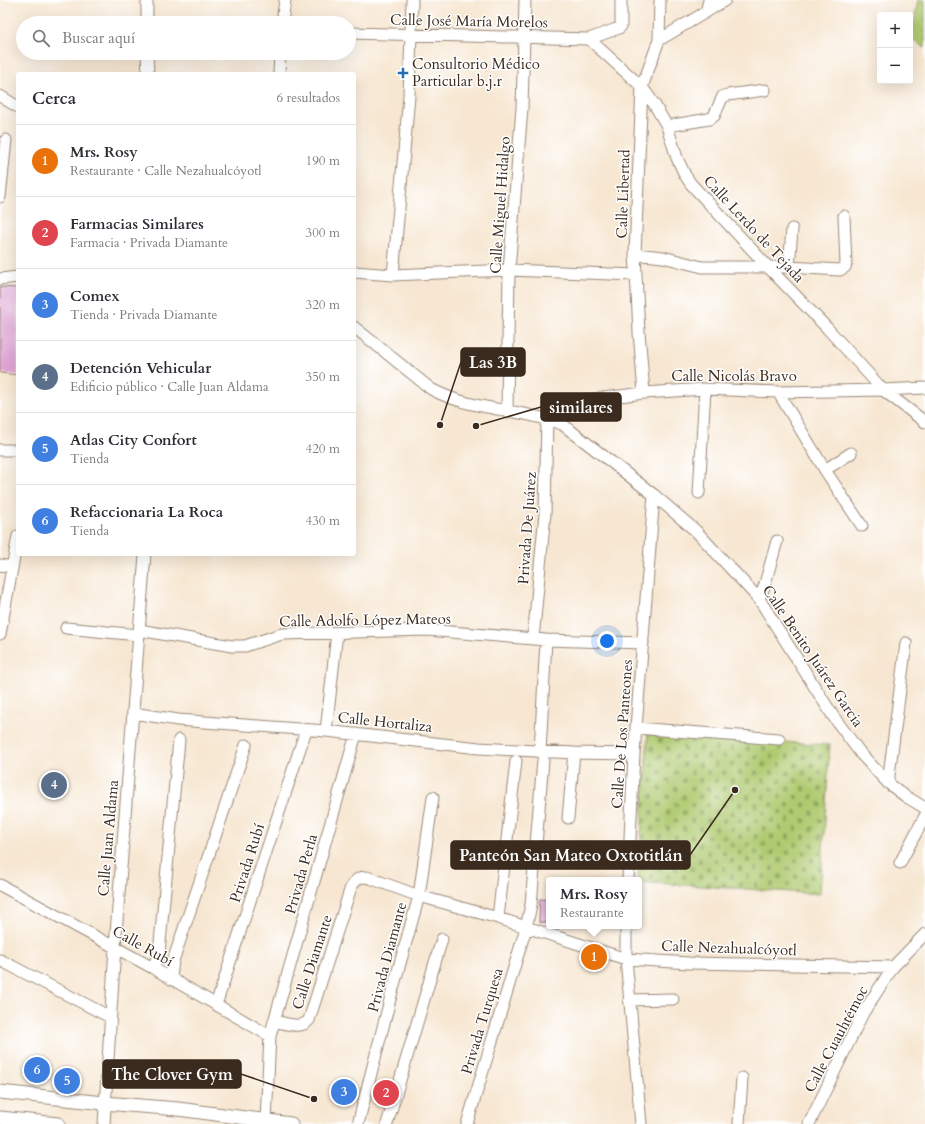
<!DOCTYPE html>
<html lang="es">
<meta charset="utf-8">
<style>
:root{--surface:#fff;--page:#f7f7f7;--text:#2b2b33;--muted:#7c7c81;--line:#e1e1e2;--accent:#1a73e8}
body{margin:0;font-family:Cardo,serif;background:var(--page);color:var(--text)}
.controls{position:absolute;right:12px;top:12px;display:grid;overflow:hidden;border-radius:4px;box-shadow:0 4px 16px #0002}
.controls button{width:36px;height:36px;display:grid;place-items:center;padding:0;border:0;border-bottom:1px solid var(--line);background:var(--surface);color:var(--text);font:20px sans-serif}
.you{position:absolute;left:607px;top:641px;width:14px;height:14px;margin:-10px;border:3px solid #fff;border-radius:50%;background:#1a73e8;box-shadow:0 0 0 6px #1a73e833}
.badge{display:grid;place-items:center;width:26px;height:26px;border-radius:50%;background:var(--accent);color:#fff;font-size:13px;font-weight:700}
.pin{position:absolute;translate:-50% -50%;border:2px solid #fff;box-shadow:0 1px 4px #0006}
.popup{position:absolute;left:546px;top:877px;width:96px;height:52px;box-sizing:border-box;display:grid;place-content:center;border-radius:4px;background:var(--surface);filter:drop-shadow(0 1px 3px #0005);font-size:13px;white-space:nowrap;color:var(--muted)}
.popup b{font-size:15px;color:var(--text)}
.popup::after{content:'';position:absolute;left:50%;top:100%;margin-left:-8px;border:8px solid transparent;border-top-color:var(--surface)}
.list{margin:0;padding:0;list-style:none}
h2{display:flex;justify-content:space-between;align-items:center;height:52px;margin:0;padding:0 16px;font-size:17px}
h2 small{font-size:13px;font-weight:400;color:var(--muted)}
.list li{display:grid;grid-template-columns:26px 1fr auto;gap:12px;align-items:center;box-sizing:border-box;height:72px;padding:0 16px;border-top:1px solid var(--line)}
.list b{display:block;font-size:15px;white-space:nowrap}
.list p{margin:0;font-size:13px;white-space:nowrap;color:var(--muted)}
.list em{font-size:13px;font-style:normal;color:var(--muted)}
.icon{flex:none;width:22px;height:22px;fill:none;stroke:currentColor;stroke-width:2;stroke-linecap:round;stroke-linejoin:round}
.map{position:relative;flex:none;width:925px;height:1124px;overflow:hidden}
.search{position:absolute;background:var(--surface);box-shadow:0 4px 16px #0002;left:16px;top:16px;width:340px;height:44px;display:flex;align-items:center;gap:10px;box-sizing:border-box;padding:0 14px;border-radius:22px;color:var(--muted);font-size:15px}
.panel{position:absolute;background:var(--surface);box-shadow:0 4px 16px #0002;left:16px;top:72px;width:340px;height:484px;border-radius:4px}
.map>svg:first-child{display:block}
.cemetery{fill:url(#cemetery-stones);stroke:#757a47}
.park{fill:#afca70;stroke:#757a47}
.building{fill:#dfa4d5}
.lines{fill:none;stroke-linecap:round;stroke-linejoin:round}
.minor-casing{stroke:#998878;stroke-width:13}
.major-casing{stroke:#998878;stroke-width:15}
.minor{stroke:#fff;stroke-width:11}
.major{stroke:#fff;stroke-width:13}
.poi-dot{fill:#1f6fb2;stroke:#fff;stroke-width:1.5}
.labels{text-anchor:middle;stroke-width:3;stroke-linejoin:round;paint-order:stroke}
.street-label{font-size:15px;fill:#3b2a1e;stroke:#fff}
.poi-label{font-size:15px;fill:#3b2a1e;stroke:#fff;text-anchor:start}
.leader{fill:none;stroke:#3b2a1e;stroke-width:1.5}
.callout-dot{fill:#3b2a1e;stroke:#fff;stroke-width:1.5}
.callout{fill:#3b2a1e;stroke:#3b2a1e;stroke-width:1.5}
.callout-label{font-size:16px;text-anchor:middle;font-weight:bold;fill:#fff}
</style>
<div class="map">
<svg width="925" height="1124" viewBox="0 0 925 1124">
<defs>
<pattern id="cemetery-stones" width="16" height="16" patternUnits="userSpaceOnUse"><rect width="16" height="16" fill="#afca70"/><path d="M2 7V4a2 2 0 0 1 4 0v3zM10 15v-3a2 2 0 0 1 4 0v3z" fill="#90a45b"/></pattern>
</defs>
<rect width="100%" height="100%" fill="#fff"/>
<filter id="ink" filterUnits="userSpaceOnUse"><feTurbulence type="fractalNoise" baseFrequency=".025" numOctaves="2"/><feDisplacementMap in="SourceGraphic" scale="8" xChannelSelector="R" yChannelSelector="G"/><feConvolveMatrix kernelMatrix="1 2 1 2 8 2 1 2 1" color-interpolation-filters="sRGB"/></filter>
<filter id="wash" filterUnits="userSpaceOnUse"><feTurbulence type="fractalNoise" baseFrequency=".012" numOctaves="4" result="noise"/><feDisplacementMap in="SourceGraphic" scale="16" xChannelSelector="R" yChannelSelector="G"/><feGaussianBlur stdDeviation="0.9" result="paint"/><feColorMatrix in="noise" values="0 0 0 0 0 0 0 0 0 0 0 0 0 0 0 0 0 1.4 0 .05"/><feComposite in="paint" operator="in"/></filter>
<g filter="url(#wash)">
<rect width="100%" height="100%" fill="#f7e7d2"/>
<path class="cemetery" d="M 648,733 L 830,745 L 820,894 L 639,882 L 638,880 Z"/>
<path class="park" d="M 918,0 L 925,0 L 925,48 L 911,39 Z"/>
<g id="blocks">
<path class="building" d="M 0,287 L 18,288 L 18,375 L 0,373 Z
M 540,899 L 549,900 L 549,922 L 539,922 Z"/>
</g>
</g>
<g filter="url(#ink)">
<use href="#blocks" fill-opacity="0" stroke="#998878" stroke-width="1"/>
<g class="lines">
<defs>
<path id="minor" d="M 147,0 L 147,23
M 706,12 L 725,0
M 282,23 L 285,0
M 349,33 L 589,39 L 619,28 L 621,26 L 621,0
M 589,39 L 642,87 L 654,104 L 667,126 L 677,158 L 685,175 L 691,184 L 769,268 L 827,328 L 883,390 L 925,422
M 659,40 L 706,12 L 709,0
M 147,53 L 148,74
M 279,74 L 280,53
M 0,96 L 18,107
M 667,126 L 709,119 L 714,116 L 723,96 L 728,95 L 765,90
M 0,197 L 6,140
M 635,254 L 663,257 L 702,267 L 789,267 L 840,270 L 845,267 L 846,264 L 844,216
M 789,267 L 792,229
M 354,272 L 393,275 L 509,270 L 636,275
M 393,275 L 409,96 L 412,0
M 0,279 L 18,277
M 354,327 L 431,389 C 471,411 520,408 562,424 L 654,495 L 696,531 L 759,599 L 833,716 L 861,754 L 888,783 L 905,796 L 925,808
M 778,392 L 825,470 L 862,526
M 644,393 L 639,332 L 635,254 L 642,87 L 659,40 L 660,0
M 507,412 L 509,270 L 522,108 L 525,0
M 0,450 L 18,450
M 825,470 L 851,453
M 699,493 L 705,389
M 0,565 L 12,567
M 759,599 L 764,587 L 777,541
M 66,628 L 138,635
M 139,630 L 232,646 L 245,646 L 282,634 L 427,630 L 546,640 L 643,643
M 0,634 L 18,536
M 533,639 L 545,514 L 547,418 L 578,401 L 644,393 L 705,389 L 778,392 L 883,390 L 925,388
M 133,713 L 178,720 L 326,731 L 479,748 L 574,753 L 634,754
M 636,728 L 779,739
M 326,731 L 337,633
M 540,752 L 546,640
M 888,783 L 906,643
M 568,818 L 574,753
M 900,863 L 925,816
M 628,880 L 634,754 L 654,495
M 0,885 L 153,968 L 270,1036
M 498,918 L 516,761
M 626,926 L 626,959 L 641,1124
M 0,960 L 110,1017
M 153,968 L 159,953 L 179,740
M 171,979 L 173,961 L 246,745
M 629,1000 L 673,999
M 216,1005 L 306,730
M 274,1021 C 285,1023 301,1030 309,1020 L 351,887 C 356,880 358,877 367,877 L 419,896 L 498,918 L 626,959 L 689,963 L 893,967
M 266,1121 L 270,1036 L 356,734
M 104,1124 L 115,947 L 145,554
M 358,1124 L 392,992 L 419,896 L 433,797
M 387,1124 L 442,939
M 467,1124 L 526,928 L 531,905 L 543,760
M 739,1124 L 742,1078
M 809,1124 L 863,1013 L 893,967 L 925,934"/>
<path id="major" d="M 0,1092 L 104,1103 L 178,1109 L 291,1124
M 0,1118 L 58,1124"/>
</defs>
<use href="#minor" class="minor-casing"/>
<use href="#major" class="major-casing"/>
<use href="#minor" class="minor"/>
<use href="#major" class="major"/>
</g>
</g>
<path class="poi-dot" d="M401 67h4v4h4v4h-4v4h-4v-4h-4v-4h4z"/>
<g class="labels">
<g class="street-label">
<text transform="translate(469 21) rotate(1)" y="5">Calle José María Morelos</text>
<text transform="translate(623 194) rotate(-88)" y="5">Calle Libertad</text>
<text transform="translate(500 205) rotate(-86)" y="5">Calle Miguel Hidalgo</text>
<text transform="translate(754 229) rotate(47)" y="5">Calle Lerdo de Tejada</text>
<text x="734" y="381">Calle Nicolás Bravo</text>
<text transform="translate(527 528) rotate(-86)" y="5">Privada De Juárez</text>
<text transform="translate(365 620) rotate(-1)" y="5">Calle Adolfo López Mateos</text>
<text transform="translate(813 656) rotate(56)" y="5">Calle Benito Juárez Garcia</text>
<text transform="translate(385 722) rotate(6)" y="5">Calle Hortaliza</text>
<text transform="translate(622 734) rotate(-86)" y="5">Calle De Los Panteones</text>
<text transform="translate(108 838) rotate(-85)" y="5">Calle Juan Aldama</text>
<text transform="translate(247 863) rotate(-72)" y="5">Privada Rubí</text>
<text transform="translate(301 874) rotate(-74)" y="5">Privada Perla</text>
<text transform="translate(143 946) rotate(29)" y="5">Calle Rubí</text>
<text transform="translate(729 948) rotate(2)" y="5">Calle Nezahualcóyotl</text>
<text transform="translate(387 957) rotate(-75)" y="5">Privada Diamante</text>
<text transform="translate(312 962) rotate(-72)" y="5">Calle Diamante</text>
<text transform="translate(482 1021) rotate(-73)" y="5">Privada Turquesa</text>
<text transform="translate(836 1039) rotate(-62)" y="5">Calle Cuauhtémoc</text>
</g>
<g class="poi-label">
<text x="412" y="69">Consultorio Médico<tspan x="412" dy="17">Particular b.j.r</tspan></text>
</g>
</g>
<path class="leader" d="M440 425L461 362M476 426L541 407M735 790L690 855M314 1099L241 1074"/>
<g class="callout-dot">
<circle cx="440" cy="425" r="4"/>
<circle cx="476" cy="426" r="4"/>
<circle cx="735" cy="790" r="4"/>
<circle cx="314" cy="1099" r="4"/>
</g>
<g class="callout">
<rect x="461" y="348" width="64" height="28" rx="4"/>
<rect x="541" y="393" width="80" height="28" rx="4"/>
<rect x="451" y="841" width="239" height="28" rx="4"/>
<rect x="103" y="1060" width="138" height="28" rx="4"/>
</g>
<g class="callout-label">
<text x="493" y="368">Las 3B</text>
<text x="581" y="413">similares</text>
<text x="571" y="861">Panteón San Mateo Oxtotitlán</text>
<text x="172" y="1080">The Clover Gym</text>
</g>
</svg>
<div class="controls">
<button>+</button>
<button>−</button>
</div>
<div class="you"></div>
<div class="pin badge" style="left:594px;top:957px;background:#e8710a">1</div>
<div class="popup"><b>Mrs. Rosy</b>Restaurante</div>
<div class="pin badge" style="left:386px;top:1093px;background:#e0444e">2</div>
<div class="pin badge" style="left:344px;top:1092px;background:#3f7fe0">3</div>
<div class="pin badge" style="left:54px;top:785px;background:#5c6f8a">4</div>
<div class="pin badge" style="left:67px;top:1081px;background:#3f7fe0">5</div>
<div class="pin badge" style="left:37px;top:1070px;background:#3f7fe0">6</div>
<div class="search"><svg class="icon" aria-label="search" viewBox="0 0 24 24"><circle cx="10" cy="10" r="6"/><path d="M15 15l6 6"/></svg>Buscar aquí</div>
<section class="panel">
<h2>Cerca<small>6 resultados</small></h2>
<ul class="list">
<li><span class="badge" style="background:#e8710a">1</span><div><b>Mrs. Rosy</b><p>Restaurante · Calle Nezahualcóyotl</p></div><em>190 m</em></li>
<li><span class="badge" style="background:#e0444e">2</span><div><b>Farmacias Similares</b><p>Farmacia · Privada Diamante</p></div><em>300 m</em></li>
<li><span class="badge" style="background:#3f7fe0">3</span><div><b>Comex</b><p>Tienda · Privada Diamante</p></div><em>320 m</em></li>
<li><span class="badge" style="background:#5c6f8a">4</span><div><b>Detención Vehicular</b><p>Edificio público · Calle Juan Aldama</p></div><em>350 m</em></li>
<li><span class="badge" style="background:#3f7fe0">5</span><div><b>Atlas City Confort</b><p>Tienda</p></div><em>420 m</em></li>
<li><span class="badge" style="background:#3f7fe0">6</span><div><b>Refaccionaria La Roca</b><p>Tienda</p></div><em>430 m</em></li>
</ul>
</section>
</div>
